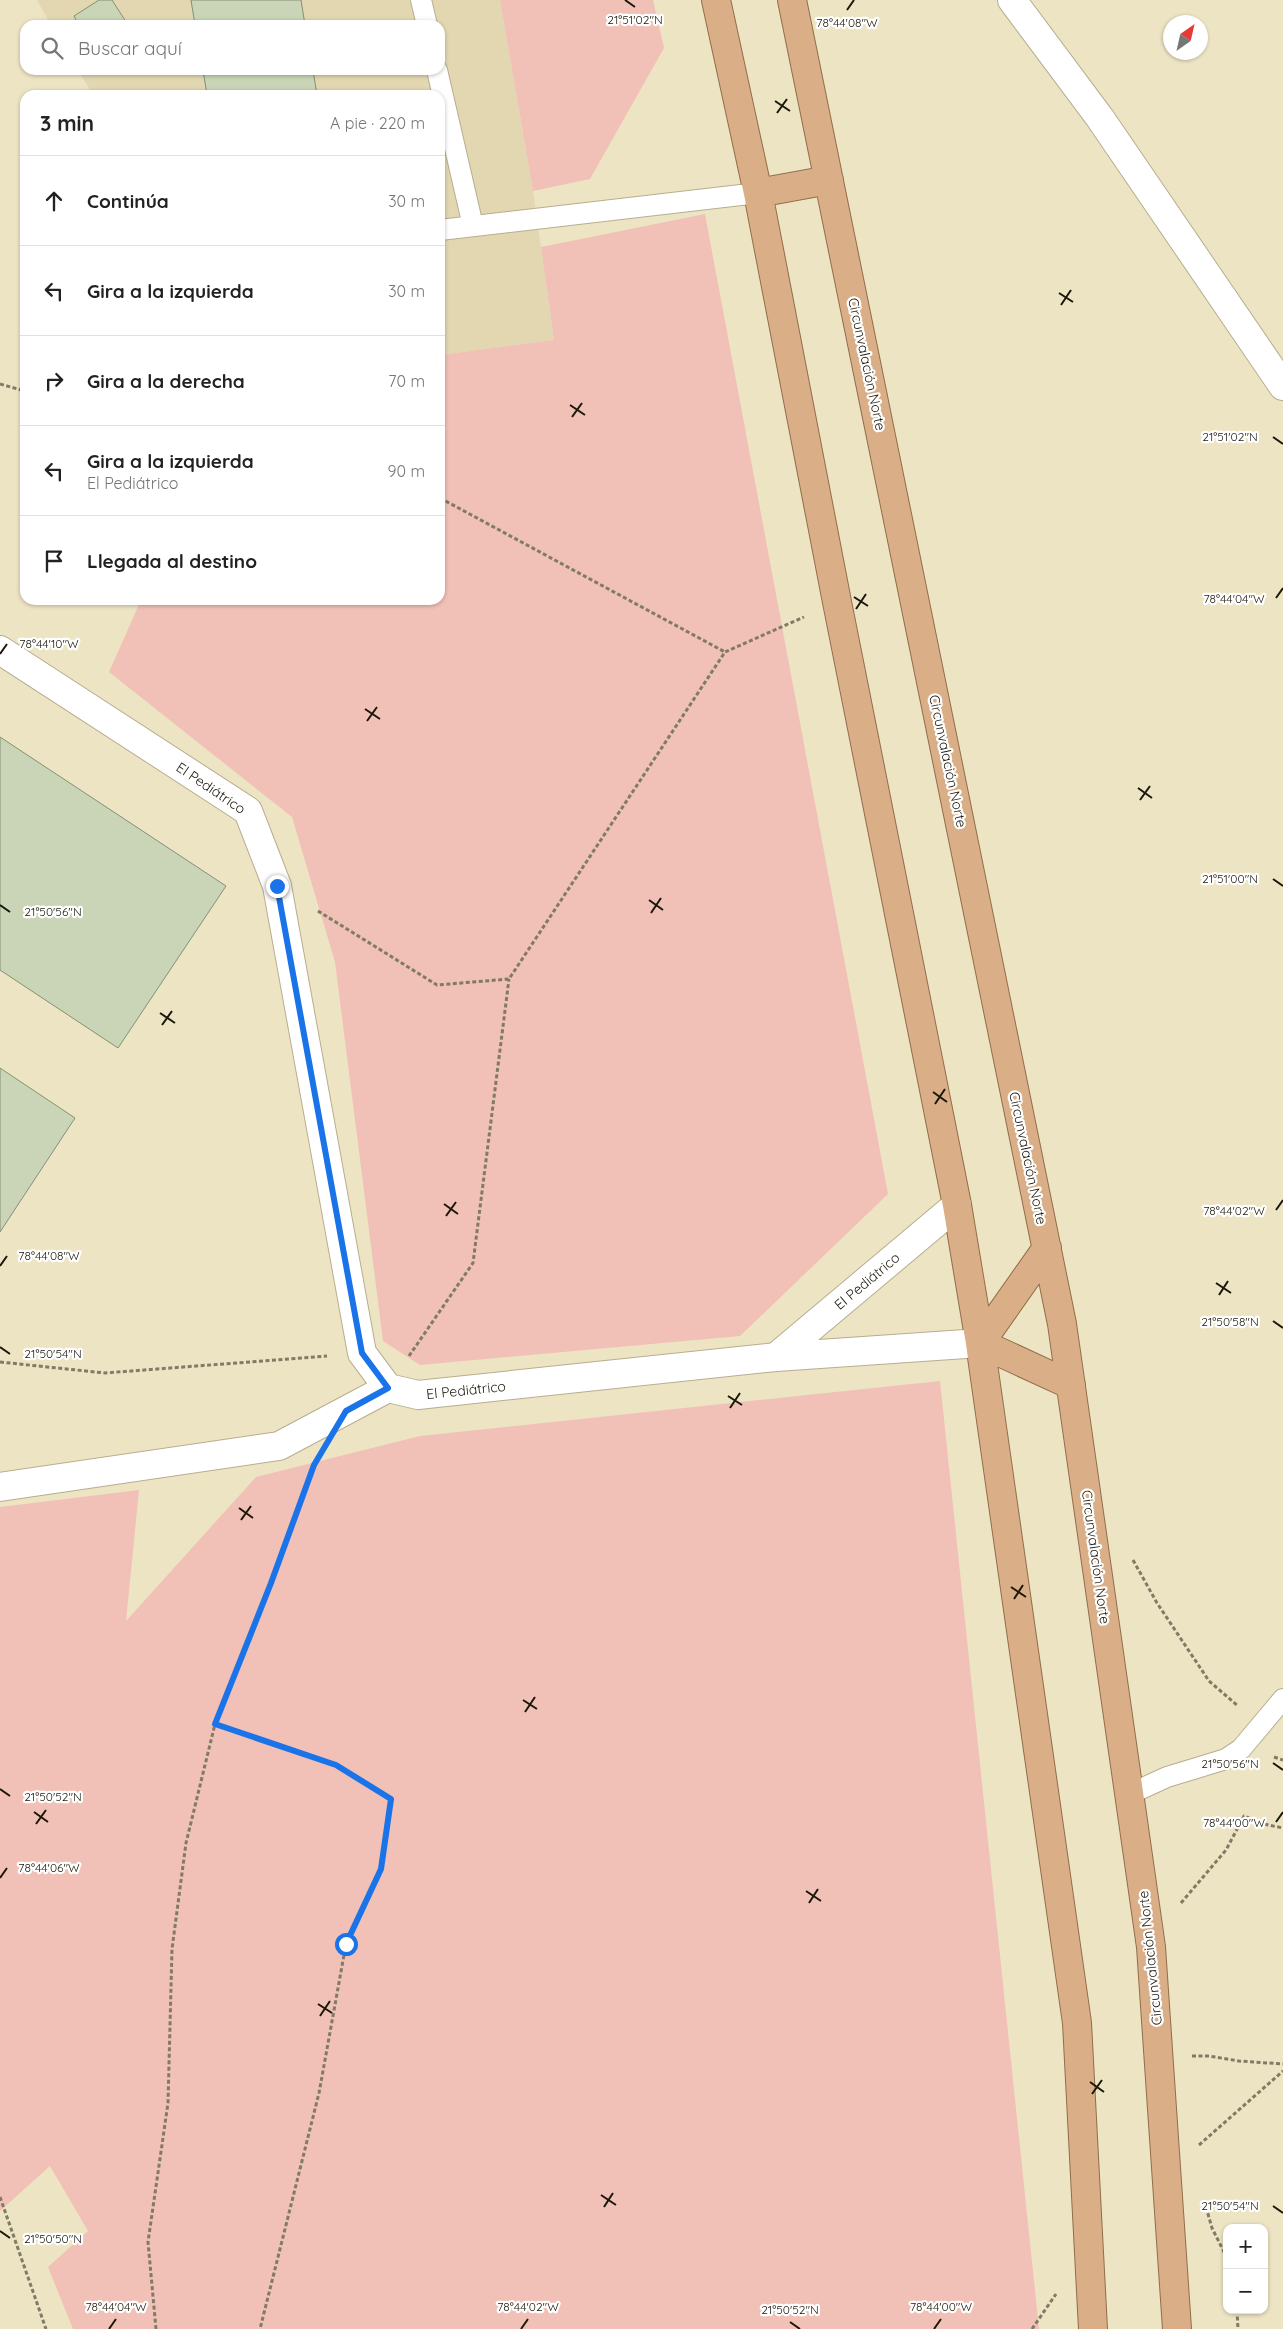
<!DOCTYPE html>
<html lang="es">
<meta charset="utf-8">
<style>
:root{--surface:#fff;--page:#f6f6f6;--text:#222;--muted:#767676;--line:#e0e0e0}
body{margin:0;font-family:Quicksand,sans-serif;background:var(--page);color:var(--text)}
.controls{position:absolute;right:15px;bottom:15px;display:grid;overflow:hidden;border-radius:10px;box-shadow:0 1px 4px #0004}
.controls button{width:45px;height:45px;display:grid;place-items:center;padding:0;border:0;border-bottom:1px solid var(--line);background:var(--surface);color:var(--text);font:25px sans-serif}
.compass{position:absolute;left:1163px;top:15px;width:45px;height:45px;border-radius:50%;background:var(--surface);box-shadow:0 1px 4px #0004;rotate:34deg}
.stop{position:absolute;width:15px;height:15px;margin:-11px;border:4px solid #1a73e8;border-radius:50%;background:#fff}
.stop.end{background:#1a73e8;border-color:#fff;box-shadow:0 1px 5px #0008}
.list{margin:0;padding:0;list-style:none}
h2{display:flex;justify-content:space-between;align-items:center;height:65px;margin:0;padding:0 20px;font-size:21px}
h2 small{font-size:16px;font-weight:400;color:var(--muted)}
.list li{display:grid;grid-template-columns:32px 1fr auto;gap:15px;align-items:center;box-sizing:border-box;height:90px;padding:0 20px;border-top:1px solid var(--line)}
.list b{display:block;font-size:19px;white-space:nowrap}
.list p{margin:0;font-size:16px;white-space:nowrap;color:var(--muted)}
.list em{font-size:16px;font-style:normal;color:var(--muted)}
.icon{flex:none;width:28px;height:28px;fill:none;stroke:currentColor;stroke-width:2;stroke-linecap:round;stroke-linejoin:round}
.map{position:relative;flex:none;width:1283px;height:2329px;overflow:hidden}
.search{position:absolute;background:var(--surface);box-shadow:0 1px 4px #0004;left:20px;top:20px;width:425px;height:55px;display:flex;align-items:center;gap:12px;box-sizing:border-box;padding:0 18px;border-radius:15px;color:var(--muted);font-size:19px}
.panel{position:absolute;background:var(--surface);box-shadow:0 1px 4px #0004;left:20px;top:90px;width:425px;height:515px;border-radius:15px}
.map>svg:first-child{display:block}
.built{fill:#e2d7b1}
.green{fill:#f1c0b6}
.building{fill:#c9d5b6;stroke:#859074}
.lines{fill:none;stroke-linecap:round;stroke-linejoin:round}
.service-casing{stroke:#b7ae8f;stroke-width:22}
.minor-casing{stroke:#b7ae8f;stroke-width:30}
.trunk-casing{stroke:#916d49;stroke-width:30}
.path{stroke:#817b65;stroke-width:3;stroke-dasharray:4 2.5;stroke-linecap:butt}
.service{stroke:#fff;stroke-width:20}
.minor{stroke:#fff;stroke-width:28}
.trunk{stroke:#daaf88;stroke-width:28}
.route{stroke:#1a73e8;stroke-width:6}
.ticks{fill:none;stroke:#1a170b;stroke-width:2}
.labels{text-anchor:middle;stroke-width:4.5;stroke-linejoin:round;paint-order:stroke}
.street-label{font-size:14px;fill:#1a170b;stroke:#fff}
.ticks-label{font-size:12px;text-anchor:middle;fill:#1a170b;stroke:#fff;stroke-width:4.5;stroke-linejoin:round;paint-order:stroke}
</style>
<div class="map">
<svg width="1283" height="2329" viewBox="0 0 1283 2329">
<rect width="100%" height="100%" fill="#ede4c4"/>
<path class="built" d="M 37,0 L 500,0 L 533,191 L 554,340 L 440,355 L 440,95 L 93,95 L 78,70 L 440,70 L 440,25 L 51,25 Z"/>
<path class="green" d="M 500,0 L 653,0 L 664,48 L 590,179 L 533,191 Z
M 705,214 L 888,1194 L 740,1336 L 420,1365 L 383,1341 L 335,962 L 292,817 L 109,672 L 141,600 L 440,600 L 440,355 L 554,340 L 541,247 Z
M 940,1381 L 1039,2329 L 73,2329 L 48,2267 L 88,2231 L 50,2166 L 0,2211 L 0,1507 L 139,1490 L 126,1621 L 256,1477 L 420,1436 Z"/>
<path class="building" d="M 99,0 L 112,0 L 128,25 L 79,25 L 74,16 Z
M 191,0 L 301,0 L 305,25 L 195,25 Z
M 203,70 L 313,70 L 317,95 L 207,95 Z
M 0,737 L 226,886 L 118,1048 L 0,970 Z
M 0,1068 L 75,1118 L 0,1232 Z"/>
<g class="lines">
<defs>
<path id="service" d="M 421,0 L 427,25
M 437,70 L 473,226
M 440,230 L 758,193
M 1130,1794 L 1167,1777 L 1226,1759 L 1241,1749 L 1283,1699"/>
<path id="minor" d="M 1012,0 L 1100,118 L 1283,386
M 0,650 L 248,811 L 277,886 L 362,1353 L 388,1388 L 418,1395 L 776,1357 L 980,1343
M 776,1357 L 957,1205
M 0,1487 L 279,1446 L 388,1388"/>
<path id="trunk" d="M 716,0 L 758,193 L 837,602 L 957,1205 L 980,1343 L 1077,2023 L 1093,2329
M 792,0 L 1062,1324 L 1151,1947 L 1177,2329
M 758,193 L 829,180
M 1047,1248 L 980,1343 L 1071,1385"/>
</defs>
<use href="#service" class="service-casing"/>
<use href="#minor" class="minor-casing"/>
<use href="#trunk" class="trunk-casing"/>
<path class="path" d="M 0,384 L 25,391
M 440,498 L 725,652
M 318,911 L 437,985 L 509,979 L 725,652 L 804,617
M 409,1356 L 473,1263 L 509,979
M 0,1362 L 105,1373 L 327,1356
M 1133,1560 L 1157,1603 L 1209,1681 L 1238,1706
M 215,1724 L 336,1765 L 391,1799 L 381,1869 L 346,1944 L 319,2093 L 260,2329
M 1274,1757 L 1283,1760
M 1181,1903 L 1226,1850 L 1244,1816 L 1268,1825 L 1283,1828
M 1192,2056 L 1209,2056 L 1239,2061 L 1283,2064
M 1199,2145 L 1283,2071
M 0,2197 L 46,2329
M 1206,2207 L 1212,2228 L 1227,2258
M 1237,2310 L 1238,2329
M 156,2329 L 148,2242 L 168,2103 L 172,1949 L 186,1843 L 215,1724 L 271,1583 L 313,1469
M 1032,2329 L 1056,2294"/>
<use href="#service" class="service"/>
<use href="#minor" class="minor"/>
<use href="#trunk" class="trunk"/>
</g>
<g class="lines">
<path class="route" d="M 277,886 L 362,1353 L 388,1388 L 346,1411 L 314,1465 L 271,1583 L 215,1724 L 336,1765 L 391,1799 L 381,1869 L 346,1944"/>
</g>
<path class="ticks" d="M 625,0 L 635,7M 847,10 L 854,0M 775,101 L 790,111M 777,113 L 787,99M 1059,293 L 1073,302M 1061,305 L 1071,290M 570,405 L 585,415M 572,417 L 582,403M 1273,437 L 1283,444M 854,597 L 868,606M 1276,598 L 1283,588M 856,609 L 866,594M 0,654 L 7,644M 365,709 L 380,719M 367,721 L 377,707M 1138,788 L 1152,798M 1140,800 L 1150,786M 1273,879 L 1283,886M 649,900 L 663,910M 0,905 L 10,912M 651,913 L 661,898M 160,1013 L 175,1023M 162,1025 L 172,1011M 933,1092 L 947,1102M 935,1104 L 945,1089M 444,1204 L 458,1214M 1276,1210 L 1283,1200M 446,1216 L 456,1202M 0,1266 L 7,1256M 1216,1283 L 1231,1293M 1219,1295 L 1228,1281M 1273,1321 L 1283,1328M 0,1347 L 10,1354M 728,1396 L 742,1405M 730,1408 L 740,1393M 239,1508 L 253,1518M 241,1520 L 251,1506M 1011,1587 L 1026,1597M 1014,1599 L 1023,1585M 523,1700 L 537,1709M 525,1712 L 535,1697M 1273,1763 L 1283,1770M 0,1789 L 10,1796M 34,1812 L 48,1822M 1276,1822 L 1283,1812M 36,1824 L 46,1810M 0,1878 L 7,1868M 806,1891 L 821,1901M 809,1903 L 818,1889M 318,2004 L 332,2013M 320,2016 L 330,2001M 1090,2082 L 1104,2092M 1092,2094 L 1102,2080M 601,2195 L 616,2205M 1273,2206 L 1283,2213M 604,2207 L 613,2193M 0,2231 L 10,2238M 790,2322 L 800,2329M 109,2329 L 116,2319M 521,2329 L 528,2319M 934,2329 L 941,2319"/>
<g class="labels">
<g class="street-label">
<text transform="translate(867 364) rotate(78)" y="5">Circunvalación Norte</text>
<text transform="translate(948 761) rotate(78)" y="5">Circunvalación Norte</text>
<text transform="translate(211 788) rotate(34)" y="5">El Pediátrico</text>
<text transform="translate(1028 1158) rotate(78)" y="5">Circunvalación Norte</text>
<text transform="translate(867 1281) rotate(-40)" y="5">El Pediátrico</text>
<text transform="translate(466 1390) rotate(-6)" y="5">El Pediátrico</text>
<text transform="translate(1096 1557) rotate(82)" y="5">Circunvalación Norte</text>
<text transform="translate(1150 1958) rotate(-96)" y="5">Circunvalación Norte</text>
</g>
</g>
<g class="ticks-label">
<text x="635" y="24">21°51'02"N</text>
<text x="847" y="27">78°44'08"W</text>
<text x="1230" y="441">21°51'02"N</text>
<text x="1234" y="603">78°44'04"W</text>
<text x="49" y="648">78°44'10"W</text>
<text x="1230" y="883">21°51'00"N</text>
<text x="53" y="916">21°50'56"N</text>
<text x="1234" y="1215">78°44'02"W</text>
<text x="49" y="1260">78°44'08"W</text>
<text x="1230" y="1326">21°50'58"N</text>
<text x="53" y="1358">21°50'54"N</text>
<text x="1230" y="1768">21°50'56"N</text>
<text x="53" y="1801">21°50'52"N</text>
<text x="1234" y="1827">78°44'00"W</text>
<text x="49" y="1872">78°44'06"W</text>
<text x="1230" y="2210">21°50'54"N</text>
<text x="53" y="2243">21°50'50"N</text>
<text x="116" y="2311">78°44'04"W</text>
<text x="528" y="2311">78°44'02"W</text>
<text x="941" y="2311">78°44'00"W</text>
<text x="790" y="2314">21°50'52"N</text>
</g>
</svg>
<div class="controls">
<button>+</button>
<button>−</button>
</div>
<svg class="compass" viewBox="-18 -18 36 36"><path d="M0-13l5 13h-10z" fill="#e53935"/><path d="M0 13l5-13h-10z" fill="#767676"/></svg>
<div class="stop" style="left:346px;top:1944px"></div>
<div class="stop end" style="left:277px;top:886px"></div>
<div class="search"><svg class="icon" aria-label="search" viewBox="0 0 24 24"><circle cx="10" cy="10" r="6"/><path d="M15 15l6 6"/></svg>Buscar aquí</div>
<section class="panel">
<h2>3 min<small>A pie · 220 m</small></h2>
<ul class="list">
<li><svg class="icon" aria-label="ahead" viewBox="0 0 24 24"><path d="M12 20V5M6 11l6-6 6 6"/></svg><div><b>Continúa</b></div><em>30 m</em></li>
<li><svg class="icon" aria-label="left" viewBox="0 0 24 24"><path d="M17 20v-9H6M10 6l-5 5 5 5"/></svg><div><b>Gira a la izquierda</b></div><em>30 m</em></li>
<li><svg class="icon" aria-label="right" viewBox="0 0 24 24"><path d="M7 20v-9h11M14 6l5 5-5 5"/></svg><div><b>Gira a la derecha</b></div><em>70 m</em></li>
<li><svg class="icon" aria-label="left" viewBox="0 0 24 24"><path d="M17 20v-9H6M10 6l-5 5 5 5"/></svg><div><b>Gira a la izquierda</b><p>El Pediátrico</p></div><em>90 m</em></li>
<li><svg class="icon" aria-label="arrive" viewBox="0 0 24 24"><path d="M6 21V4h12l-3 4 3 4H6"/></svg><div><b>Llegada al destino</b></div></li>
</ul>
</section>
</div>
